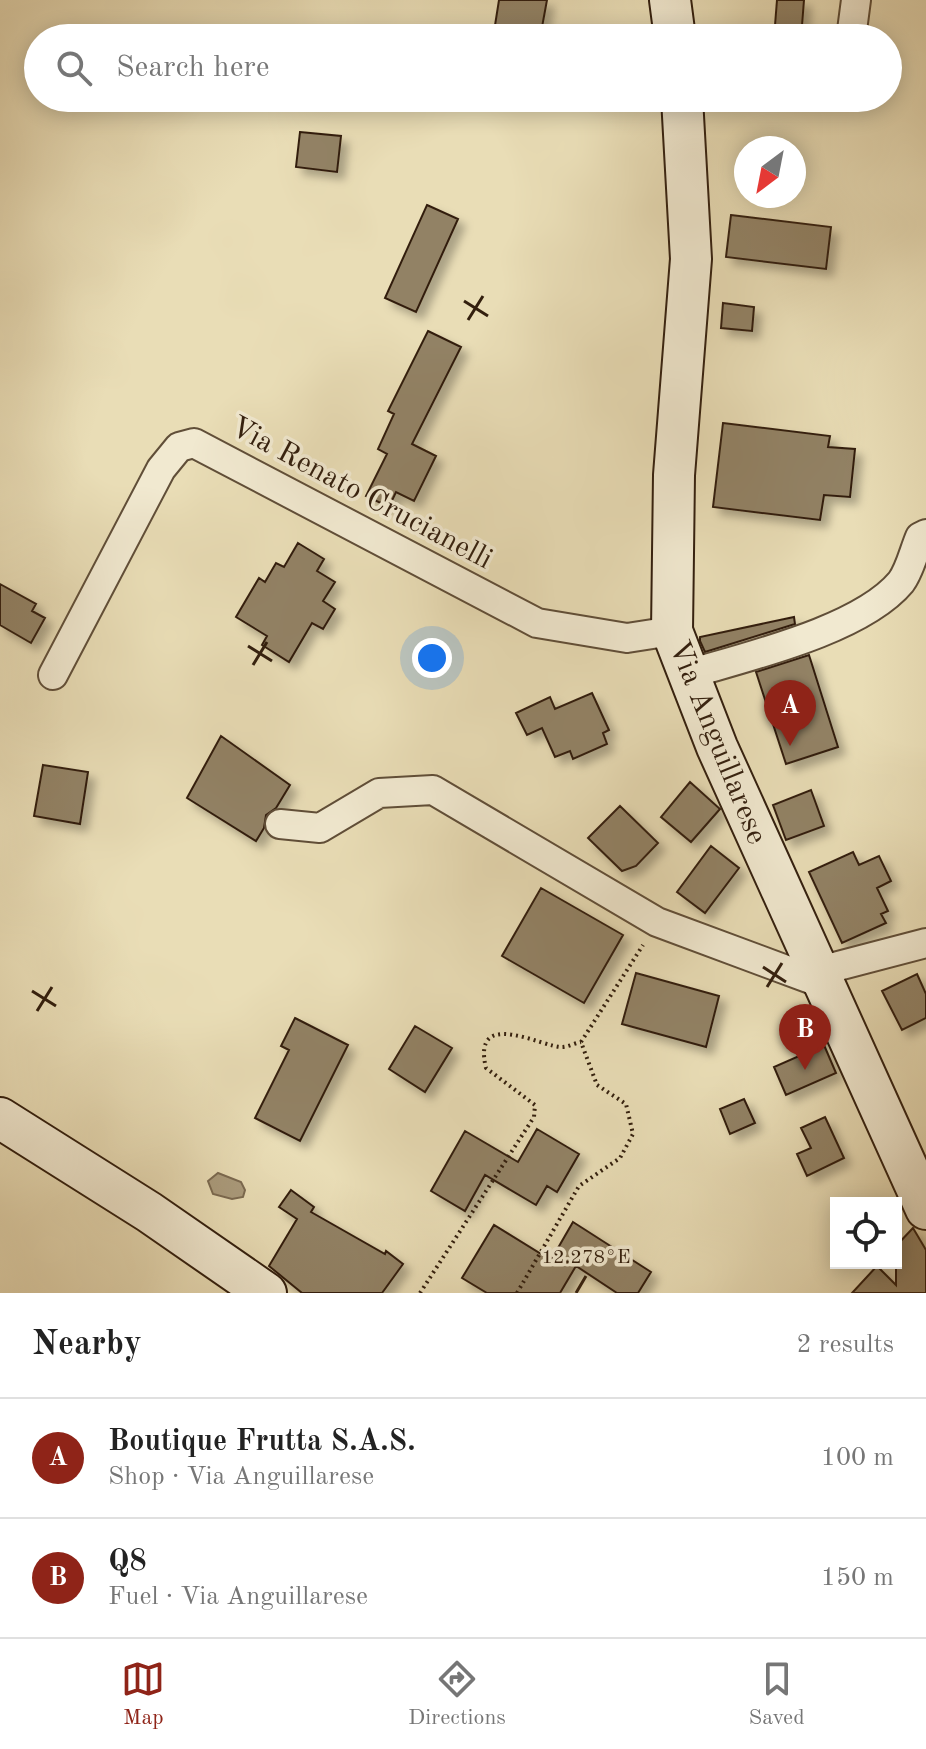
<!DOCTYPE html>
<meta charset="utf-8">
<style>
:root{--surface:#fff;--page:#f2f2f2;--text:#222;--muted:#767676;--line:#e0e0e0;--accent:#8f2418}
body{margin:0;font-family:"Old Standard TT",serif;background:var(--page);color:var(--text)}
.controls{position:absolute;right:24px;bottom:24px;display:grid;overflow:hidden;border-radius:0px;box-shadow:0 4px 20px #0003}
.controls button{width:72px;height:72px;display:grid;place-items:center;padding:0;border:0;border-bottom:2px solid var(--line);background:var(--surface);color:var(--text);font:40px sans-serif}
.compass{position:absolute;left:734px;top:136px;width:72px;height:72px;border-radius:50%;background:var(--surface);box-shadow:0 4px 20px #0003;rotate:212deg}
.you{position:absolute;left:432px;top:658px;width:28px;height:28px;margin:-20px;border:6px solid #fff;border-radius:50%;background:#1a73e8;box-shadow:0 0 0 12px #1a73e833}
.badge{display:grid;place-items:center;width:52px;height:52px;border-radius:50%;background:var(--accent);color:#fff;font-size:26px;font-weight:700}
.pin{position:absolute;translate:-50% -66px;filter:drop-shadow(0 2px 4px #0008)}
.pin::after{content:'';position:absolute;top:42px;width:28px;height:24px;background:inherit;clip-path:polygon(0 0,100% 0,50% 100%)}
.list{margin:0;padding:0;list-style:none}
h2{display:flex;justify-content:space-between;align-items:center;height:104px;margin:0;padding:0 32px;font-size:34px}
h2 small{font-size:26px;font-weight:400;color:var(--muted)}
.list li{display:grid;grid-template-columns:52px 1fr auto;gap:24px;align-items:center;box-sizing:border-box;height:120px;padding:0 32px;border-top:2px solid var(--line)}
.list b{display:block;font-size:30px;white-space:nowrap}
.list p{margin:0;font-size:26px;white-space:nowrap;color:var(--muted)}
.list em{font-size:26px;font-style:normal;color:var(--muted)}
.icon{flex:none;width:44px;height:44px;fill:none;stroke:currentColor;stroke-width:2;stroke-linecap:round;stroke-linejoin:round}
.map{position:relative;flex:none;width:926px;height:1293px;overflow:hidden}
.search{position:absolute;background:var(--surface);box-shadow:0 4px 20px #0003;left:24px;right:24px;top:24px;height:88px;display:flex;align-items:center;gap:20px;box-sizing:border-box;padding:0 28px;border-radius:44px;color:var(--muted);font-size:30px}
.sheet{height:344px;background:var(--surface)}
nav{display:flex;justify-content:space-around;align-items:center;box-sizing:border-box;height:112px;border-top:2px solid var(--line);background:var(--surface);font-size:22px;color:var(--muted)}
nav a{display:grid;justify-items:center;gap:4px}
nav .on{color:var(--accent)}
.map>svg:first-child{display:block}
.water{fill:#ab9c7d;stroke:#7b6a51;stroke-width:2}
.building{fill:#928265;stroke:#331f0e;stroke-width:2;filter:url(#shadow)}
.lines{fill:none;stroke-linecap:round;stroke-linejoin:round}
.street-casing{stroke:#604e38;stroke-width:32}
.secondary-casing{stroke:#331f0e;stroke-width:44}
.path{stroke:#331f0e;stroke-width:4;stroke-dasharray:2 4;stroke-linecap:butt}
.street{stroke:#f1e9d0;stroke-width:28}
.secondary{stroke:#f1e9d0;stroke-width:40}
.ticks{fill:none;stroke:#331f0e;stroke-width:3}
.labels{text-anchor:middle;stroke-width:7;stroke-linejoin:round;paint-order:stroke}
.street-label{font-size:30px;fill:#331f0e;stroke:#f1e9d0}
.ticks-label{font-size:20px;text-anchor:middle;fill:#331f0e;stroke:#f1e9d0;stroke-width:7;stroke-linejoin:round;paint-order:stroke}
</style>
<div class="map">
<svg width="926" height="1293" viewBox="0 0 926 1293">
<defs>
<filter id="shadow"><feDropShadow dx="7" dy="7" stdDeviation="4" flood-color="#0004"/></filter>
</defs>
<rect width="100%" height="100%" fill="#e9ddb6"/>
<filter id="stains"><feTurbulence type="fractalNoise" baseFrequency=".0025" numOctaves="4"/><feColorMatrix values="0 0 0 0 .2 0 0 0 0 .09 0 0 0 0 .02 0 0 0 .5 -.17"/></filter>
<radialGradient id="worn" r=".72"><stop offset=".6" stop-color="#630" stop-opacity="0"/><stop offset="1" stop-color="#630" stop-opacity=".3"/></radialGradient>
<path class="water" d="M 218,1173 L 241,1182 L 245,1190 L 243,1197 L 232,1199 L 213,1194 L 208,1181 Z"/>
<path class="building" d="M 499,0 L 547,0 L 540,38 L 493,38 Z
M 777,0 L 804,0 L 801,38 L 774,38 Z
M 300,132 L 341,136 L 337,172 L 296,167 Z
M 427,205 L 458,219 L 416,312 L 385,298 Z
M 731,215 L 831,227 L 826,269 L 726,257 Z
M 723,303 L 754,307 L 752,331 L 721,328 Z
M 428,331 L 461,347 L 412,444 L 436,456 L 414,501 L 396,492 L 389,507 L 366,496 L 387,454 L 378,449 L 394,414 L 388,411 Z
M 723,423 L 830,436 L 828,447 L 855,449 L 850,497 L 824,495 L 820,520 L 713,507 Z
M 298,543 L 324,559 L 317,571 L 335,582 L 323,601 L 335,609 L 323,629 L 312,623 L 289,662 L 262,645 L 267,636 L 236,617 L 259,578 L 265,582 L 276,563 L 284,567 Z
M 0,584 L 36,604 L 32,611 L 45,618 L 31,643 L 0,625 Z
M 794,617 L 795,624 L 705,652 L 700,641 L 700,637 Z
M 809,655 L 838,747 L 786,764 L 756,672 Z
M 592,693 L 609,730 L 603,733 L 607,744 L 573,759 L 570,751 L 555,757 L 542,728 L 527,735 L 516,713 L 550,697 L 555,709 Z
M 221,736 L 290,785 L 276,808 L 266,815 L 264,828 L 256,841 L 187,798 Z
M 43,765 L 88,772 L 80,824 L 34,816 Z
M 690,782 L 720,809 L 691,842 L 661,817 Z
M 811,790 L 824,826 L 786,840 L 773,805 Z
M 620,806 L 658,843 L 636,866 L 622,871 L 588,838 Z
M 711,846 L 739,868 L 705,913 L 677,892 Z
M 853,852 L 859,865 L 879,856 L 891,881 L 877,888 L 888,911 L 881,914 L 886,923 L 842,943 L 809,872 Z
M 541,888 L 623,935 L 584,1003 L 502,956 Z
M 636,973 L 719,996 L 706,1047 L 622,1024 Z
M 917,974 L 926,994 L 926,1018 L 902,1030 L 882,991 Z
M 295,1018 L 348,1045 L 300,1141 L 255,1118 L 289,1050 L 281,1046 Z
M 415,1026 L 452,1048 L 425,1092 L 389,1069 Z
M 824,1045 L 836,1073 L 786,1095 L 774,1067 Z
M 744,1099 L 755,1123 L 730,1134 L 720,1109 Z
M 825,1117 L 844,1158 L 807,1176 L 797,1154 L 811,1148 L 801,1128 Z
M 537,1129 L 579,1154 L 557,1192 L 547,1186 L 536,1205 L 485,1175 L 465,1211 L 431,1191 L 465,1131 L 518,1162 Z
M 291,1190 L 314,1207 L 311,1212 L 385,1254 L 386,1251 L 403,1264 L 382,1293 L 302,1293 L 269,1266 L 297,1219 L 279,1207 Z
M 573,1222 L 651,1272 L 638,1293 L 617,1293 L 576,1266 L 560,1293 L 487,1293 L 462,1278 L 494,1225 L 551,1260 Z
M 913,1228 L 926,1250 L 926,1293 L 852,1293 L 877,1266 L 896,1285 L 896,1246 Z"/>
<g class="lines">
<defs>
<path id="street" d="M 851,38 L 856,0
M 689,674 C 749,656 861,630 901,582 C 910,570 914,551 920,537 L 926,534
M 53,675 L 161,469 L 179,447 L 194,443 L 537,623 L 627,638 L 672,631
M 280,824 L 320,828 L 379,793 L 433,790 L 657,922 L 824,984
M 819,971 L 926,943"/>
<path id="secondary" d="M 670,0 L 675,38
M 682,98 L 691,259 L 674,475 L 672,631 L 717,747 L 926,1209
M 0,1118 L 149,1212 L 266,1293"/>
</defs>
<use href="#street" class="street-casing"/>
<use href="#secondary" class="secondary-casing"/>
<path class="path" d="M 420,1293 L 534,1117 L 535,1105 L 486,1068 C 471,1006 544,1048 562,1047 C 568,1047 575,1043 581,1042
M 517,1293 L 579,1186 L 620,1158 L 633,1134 L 626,1104 L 597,1085 L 581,1042 L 643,945"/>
<use href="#street" class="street"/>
<use href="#secondary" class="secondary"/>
</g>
<path class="ticks" d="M 464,301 L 488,316M 468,320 L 483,296M 248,646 L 272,661M 253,665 L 267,642M 763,967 L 786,982M 767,987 L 782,963M 32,991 L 56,1006M 37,1011 L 52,987M 576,1293 L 586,1276"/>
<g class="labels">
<g class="street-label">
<text transform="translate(362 492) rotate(28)" y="10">Via Renato Crucianelli</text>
<text transform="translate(719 742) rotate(68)" y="10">Via Anguillarese</text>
</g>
</g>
<g class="ticks-label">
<text x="586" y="1263">12.278°E</text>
</g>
<rect width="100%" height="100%" filter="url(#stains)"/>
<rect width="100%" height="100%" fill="url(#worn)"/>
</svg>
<div class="controls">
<button><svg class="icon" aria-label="locate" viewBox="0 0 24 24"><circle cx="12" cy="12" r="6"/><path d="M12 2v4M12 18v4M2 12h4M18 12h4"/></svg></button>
</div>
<svg class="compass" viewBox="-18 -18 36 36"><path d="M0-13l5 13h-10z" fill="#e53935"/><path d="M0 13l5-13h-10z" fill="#767676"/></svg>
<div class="you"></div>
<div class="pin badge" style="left:790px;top:746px">A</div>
<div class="pin badge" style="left:805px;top:1070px">B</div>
<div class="search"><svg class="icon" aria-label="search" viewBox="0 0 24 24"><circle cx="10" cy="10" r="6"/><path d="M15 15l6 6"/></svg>Search here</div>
</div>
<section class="sheet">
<h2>Nearby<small>2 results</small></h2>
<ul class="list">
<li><span class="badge">A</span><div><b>Boutique Frutta S.A.S.</b><p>Shop · Via Anguillarese</p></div><em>100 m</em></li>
<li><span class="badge">B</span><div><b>Q8</b><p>Fuel · Via Anguillarese</p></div><em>150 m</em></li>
</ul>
</section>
<nav>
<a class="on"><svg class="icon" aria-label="map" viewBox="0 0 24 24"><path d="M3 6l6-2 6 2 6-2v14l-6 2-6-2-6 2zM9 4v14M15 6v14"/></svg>Map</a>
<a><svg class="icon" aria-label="directions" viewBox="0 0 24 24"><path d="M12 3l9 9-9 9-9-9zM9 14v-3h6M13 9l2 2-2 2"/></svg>Directions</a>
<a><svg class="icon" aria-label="saved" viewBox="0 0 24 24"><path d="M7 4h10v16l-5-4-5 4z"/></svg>Saved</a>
</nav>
